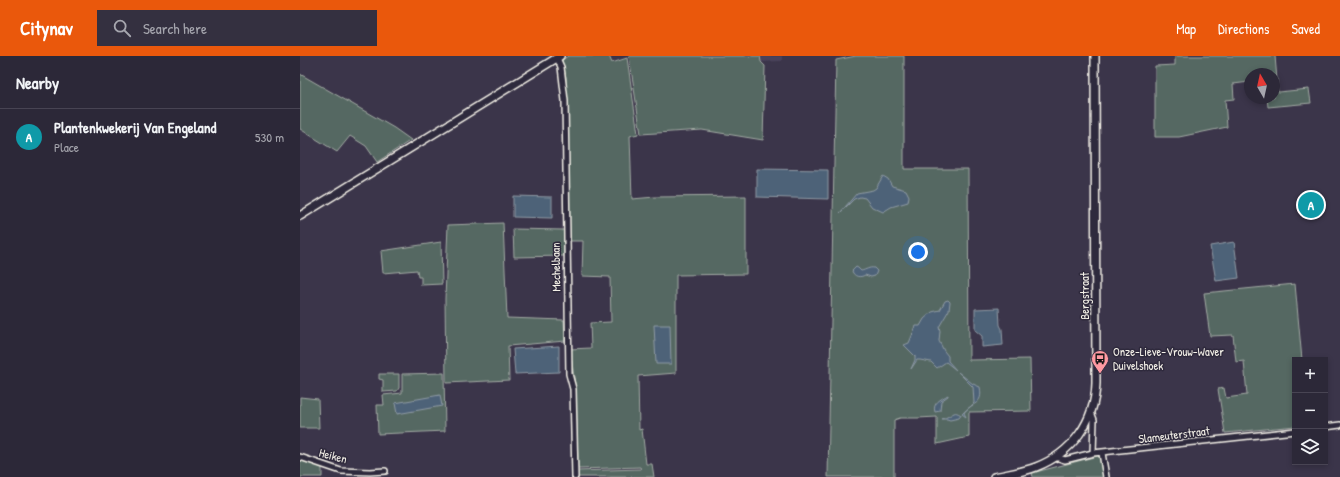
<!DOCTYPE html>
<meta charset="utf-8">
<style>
:root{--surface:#2c2838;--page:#343040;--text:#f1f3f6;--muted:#a6a6ae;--line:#484453;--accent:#ea580c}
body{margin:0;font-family:"Patrick Hand",sans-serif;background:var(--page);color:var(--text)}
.controls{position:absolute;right:12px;bottom:12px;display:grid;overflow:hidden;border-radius:0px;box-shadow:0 2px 6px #0003}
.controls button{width:36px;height:36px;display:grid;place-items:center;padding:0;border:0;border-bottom:1px solid var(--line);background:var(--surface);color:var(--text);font:20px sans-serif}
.compass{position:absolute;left:944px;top:12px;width:36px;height:36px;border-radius:50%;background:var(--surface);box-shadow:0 2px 6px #0003;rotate:351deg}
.you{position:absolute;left:618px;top:196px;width:14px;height:14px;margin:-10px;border:3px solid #fff;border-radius:50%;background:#1a73e8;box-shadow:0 0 0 6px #1a73e833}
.badge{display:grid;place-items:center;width:26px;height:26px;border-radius:50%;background:var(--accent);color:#fff;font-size:13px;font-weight:700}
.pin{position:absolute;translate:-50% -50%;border:2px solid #fff;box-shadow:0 1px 4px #0006}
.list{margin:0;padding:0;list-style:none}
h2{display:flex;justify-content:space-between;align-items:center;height:52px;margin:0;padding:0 16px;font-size:17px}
h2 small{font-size:13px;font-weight:400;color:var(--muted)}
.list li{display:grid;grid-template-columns:26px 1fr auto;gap:12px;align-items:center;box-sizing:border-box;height:56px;padding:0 16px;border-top:1px solid var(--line)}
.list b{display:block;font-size:15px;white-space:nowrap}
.list p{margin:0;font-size:13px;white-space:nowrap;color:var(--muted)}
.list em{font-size:13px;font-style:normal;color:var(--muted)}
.icon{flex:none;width:22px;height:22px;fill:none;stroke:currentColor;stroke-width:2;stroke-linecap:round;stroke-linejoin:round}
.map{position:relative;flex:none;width:1040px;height:421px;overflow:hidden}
header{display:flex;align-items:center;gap:24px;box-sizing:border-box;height:56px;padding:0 20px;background:var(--accent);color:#fff}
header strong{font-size:19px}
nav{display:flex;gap:22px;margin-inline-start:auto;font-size:14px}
.search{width:280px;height:36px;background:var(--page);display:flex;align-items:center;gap:10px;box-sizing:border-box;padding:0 14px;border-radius:0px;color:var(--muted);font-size:15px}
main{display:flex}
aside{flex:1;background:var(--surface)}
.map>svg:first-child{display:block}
.built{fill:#4a425a}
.green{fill:#546862;stroke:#a4aca5}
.water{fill:#4d6278;stroke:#909ba5}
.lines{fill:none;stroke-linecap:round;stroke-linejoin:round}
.street-casing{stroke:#f4f1e8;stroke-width:8}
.secondary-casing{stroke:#f4f1e8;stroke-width:10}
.street{stroke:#2f2a3d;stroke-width:5}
.secondary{stroke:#2f2a3d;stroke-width:7}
.labels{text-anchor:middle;stroke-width:3;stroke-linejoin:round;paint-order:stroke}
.street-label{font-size:12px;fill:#f4f1e8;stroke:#2f2a3d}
.poi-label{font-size:12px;fill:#f4f1e8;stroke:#2f2a3d;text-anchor:start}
</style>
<header>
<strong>Citynav</strong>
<div class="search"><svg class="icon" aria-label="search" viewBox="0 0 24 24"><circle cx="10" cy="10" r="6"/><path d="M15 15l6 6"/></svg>Search here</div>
<nav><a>Map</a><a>Directions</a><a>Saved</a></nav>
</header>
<main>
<aside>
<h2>Nearby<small></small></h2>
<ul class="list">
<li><span class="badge" style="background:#0f9aa8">A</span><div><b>Plantenkwekerij Van Engeland</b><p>Place</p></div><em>530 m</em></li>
</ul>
</aside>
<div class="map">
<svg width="1040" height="421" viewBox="0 0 1040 421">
<rect width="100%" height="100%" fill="#3b354a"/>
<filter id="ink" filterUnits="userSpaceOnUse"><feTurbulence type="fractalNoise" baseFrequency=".025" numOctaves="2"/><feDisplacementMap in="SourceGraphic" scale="8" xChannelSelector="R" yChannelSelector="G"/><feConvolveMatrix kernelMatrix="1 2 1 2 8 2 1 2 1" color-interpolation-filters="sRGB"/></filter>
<g filter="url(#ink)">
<path class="built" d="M 460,0 L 482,0 L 482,5 L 461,6 Z"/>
<path class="green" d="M 268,0 L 309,0 L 312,7 L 327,2 L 338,78 L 330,80 L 332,143 L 355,141 L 446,140 L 446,218 L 376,219 L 376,317 L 338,320 L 339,374 L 342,373 L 346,408 L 352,408 L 354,421 L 278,421 L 278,415 L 341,413 L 340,411 L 278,413 L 276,335 L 270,293 L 291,292 L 290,267 L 311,266 L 310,221 L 282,220 L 283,185 L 270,185 L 266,21 L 262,4 Z
M 329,0 L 460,0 L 461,6 L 465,10 L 463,84 L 402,74 L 341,78 Z
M 556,0 L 604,0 L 604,113 L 668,113 L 669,304 L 730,303 L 731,355 L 669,356 L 669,381 L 637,388 L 637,361 L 618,362 L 600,362 L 594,364 L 594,421 L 528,421 L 536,4 Z
M 875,0 L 975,0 L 978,36 L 1009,33 L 1011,47 L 968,51 L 967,42 L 974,42 L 974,18 L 950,18 L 950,26 L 933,28 L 934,43 L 925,44 L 927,71 L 879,81 L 855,81 L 855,10 L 875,9 Z
M 0,18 L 94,72 L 111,84 L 77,106 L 66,90 L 50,80 L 37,96 L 0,73 Z
M 203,167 L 207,262 L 264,264 L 265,285 L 208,290 L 209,324 L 146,327 L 145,243 L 148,169 Z
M 213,173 L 264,174 L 264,200 L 214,201 Z
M 141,186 L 142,228 L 121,229 L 121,221 L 118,221 L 117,214 L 83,217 L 81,195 Z
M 995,228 L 1002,304 L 995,304 L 995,370 L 925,377 L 918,333 L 924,332 L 926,342 L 947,339 L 944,305 L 936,306 L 933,279 L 910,280 L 904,237 Z
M 144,317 L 145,375 L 78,378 L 77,349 L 84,349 L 83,339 L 102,337 L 102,318 Z
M 79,318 L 99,318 L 99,332 L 97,335 L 83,336 L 83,324 L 79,323 Z
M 0,341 L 18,343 L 19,372 L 0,372 Z
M 798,400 L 800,402 L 804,421 L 733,421 L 732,417 Z
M 0,404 L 22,411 L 22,421 L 0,421 Z"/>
<path class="water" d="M 457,113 L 528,114 L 528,143 L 457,141 Z
M 583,120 L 588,123 L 592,130 L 606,134 L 609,140 L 608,146 L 591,151 L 583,156 L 572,151 L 565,142 L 560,141 L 554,143 L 540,157 L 557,137 L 573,134 L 576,132 Z
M 213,140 L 252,141 L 252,162 L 213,161 Z
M 934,186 L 939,222 L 916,225 L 910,190 Z
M 556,211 L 558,212 L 561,215 C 566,214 569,211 574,212 L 577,215 L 575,220 L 571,221 L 565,219 C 560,222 554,221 552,215 Z
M 648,244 L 650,246 L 649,254 L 639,271 L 640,275 L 639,285 L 644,295 L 648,300 L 648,305 L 656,314 L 646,306 L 637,312 L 631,306 L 620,304 L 617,304 L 611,313 L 615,304 L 615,300 L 604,289 L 609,287 L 616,270 L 620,270 L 624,263 L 632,256 L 640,254 L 645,245 Z
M 699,252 L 700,269 L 702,273 L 703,289 L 682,291 L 682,280 L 675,274 L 675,253 Z
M 354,269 L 370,269 L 371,308 L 356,308 Z
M 259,290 L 259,316 L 215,318 L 213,293 Z
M 658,316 L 673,328 L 680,331 C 684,350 671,346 664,357 L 666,361 L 662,358 L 659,362 L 650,364 L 647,363 L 642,363 C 643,362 645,362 647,361 C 654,358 654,354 661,359 C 665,354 670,352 674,347 L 673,331 Z
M 140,339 L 142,350 L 97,358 L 95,347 Z
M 648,339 L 648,340 L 641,345 L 640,355 L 635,356 C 632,347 641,343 648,339 Z"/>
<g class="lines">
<defs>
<path id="street" d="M 257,2 L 261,11 L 265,45 L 269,318 L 273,333 L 275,421
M 791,356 L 794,364 L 793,397
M 1025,371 L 1040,369
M 802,397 L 806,421
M 0,401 L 41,415 L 70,416 L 85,415
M 755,401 L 765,404 L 793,397 L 995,375"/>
<path id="secondary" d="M 0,160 L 260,0
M 694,421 C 708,418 723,416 736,411 C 772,397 795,366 796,327 L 795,0"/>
</defs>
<use href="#street" class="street-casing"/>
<use href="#secondary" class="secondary-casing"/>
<use href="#street" class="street"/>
<use href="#secondary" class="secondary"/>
</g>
</g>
<defs>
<symbol id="bus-pin" viewBox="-11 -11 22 30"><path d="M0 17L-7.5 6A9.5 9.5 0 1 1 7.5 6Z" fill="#ff9aa2" stroke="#2f2a3d"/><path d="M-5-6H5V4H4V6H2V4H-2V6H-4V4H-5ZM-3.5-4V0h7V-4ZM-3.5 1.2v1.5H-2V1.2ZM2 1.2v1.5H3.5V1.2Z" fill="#111"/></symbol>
</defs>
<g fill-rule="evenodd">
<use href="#bus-pin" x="790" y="293" width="20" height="27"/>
</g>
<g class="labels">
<g class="street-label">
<text transform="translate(256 211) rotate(-91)" y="4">Mechelbaan</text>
<text transform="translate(785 240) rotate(-90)" y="4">Bergstraat</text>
<text transform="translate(874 379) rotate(-7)" y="4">Slameuterstraat</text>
<text transform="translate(33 400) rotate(15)" y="4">Heiken</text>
</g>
<g class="poi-label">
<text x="813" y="300">Onze-Lieve-Vrouw-Waver<tspan x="813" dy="14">Duivelshoek</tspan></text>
</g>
</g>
</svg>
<div class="controls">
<button>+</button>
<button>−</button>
<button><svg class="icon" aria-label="layers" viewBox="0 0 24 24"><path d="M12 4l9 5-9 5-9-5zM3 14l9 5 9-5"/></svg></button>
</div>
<svg class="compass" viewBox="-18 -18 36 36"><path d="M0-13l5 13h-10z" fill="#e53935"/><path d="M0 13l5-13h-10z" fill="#a6a6ae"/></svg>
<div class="you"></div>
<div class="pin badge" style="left:1011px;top:149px;background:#0f9aa8">A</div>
</div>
</main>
